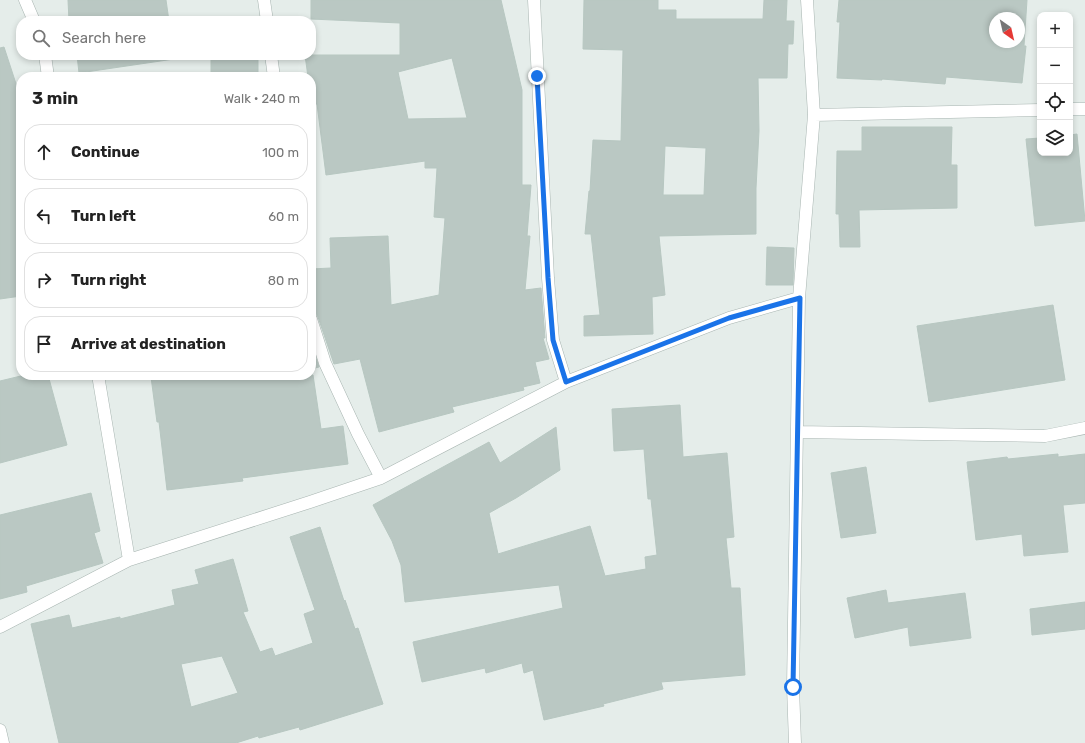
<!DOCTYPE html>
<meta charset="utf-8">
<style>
:root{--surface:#fff;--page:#f2f2f2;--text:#222;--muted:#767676;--line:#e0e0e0}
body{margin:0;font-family:Rubik,sans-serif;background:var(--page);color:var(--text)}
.controls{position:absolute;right:12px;top:12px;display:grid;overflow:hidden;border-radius:8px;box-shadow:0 2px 6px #0003}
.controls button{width:36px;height:36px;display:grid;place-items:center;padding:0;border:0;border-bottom:1px solid var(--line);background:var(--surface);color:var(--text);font:20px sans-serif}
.compass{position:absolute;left:989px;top:12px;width:36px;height:36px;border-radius:50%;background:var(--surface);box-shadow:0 2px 6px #0003;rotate:146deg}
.stop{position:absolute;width:12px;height:12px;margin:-9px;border:3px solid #1a73e8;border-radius:50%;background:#fff}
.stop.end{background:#1a73e8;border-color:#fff;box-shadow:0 1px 4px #0008}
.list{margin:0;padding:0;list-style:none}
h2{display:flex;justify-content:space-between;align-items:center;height:52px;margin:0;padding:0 16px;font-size:17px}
h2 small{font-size:13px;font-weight:400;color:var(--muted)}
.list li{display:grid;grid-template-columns:26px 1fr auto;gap:12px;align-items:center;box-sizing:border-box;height:56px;margin:0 8px 8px;padding:0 8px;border:1px solid var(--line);border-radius:16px}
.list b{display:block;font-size:15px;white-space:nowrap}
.list em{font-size:13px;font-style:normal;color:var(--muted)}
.icon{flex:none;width:22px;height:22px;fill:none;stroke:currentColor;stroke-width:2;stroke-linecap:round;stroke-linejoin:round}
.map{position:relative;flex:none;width:1085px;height:743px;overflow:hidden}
.search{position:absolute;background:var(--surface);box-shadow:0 2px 6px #0003;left:16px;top:16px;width:300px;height:44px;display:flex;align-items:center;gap:10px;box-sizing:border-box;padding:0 14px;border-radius:16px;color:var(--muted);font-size:15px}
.panel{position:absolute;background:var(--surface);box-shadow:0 2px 6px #0003;left:16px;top:72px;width:300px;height:308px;border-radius:16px}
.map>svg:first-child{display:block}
.building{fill:#bac8c3;stroke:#b7c7c1;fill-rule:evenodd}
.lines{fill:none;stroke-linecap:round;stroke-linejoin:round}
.minor-casing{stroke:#a8b5b1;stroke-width:13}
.minor{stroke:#fff;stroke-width:12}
.route{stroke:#1a73e8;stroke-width:5}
</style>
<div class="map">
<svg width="1085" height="743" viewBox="0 0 1085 743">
<rect width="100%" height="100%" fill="#e5edea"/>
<path class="building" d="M 68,0 L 166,0 L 169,21 L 69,21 Z
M 311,0 L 501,0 L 522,90 L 522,185 L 531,185 L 527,236 L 530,236 L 525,290 L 541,288 L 545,338 L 543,338 L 549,359 L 535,362 L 540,383 L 523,387 L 524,390 L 452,407 L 454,412 L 379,432 L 360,359 L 334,364 L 318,317 L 316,313 L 311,312 L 311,269 L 331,268 L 330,238 L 388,236 L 391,305 L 439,295 L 445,218 L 434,217 L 437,168 L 425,168 L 425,161 L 326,175 L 317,104 L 313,104 L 311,92 L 311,77 L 308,77 L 305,55 L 400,55 L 400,23 L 311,19 ZM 452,58 L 467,118 L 408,119 L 398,72 Z
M 584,0 L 658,0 L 658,10 L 676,10 L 676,19 L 763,19 L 764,0 L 787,0 L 786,21 L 794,21 L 793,44 L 788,44 L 787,78 L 758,78 L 759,131 L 756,188 L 756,234 L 659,236 L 665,295 L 652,297 L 653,334 L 584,336 L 584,316 L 600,315 L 591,234 L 585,234 L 589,191 L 590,191 L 593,140 L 621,141 L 623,50 L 583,49 ZM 665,146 L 706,148 L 704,195 L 663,195 Z
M 839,0 L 1027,0 L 1024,46 L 1026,46 L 1022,83 L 946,77 L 945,84 L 882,79 L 882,80 L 837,78 L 840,22 L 837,22 ZM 995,18 L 1019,18 L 1019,42 L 995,42 Z
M 4,47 L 21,99 L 21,296 L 0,299 L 0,48 Z
M 77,55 L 174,55 L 174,59 L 79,73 Z
M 211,55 L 258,55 L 258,77 L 211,77 Z
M 862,127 L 952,127 L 951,165 L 957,165 L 957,208 L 859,210 L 860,247 L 840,247 L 839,214 L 836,214 L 837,151 L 862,151 Z
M 1077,134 L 1085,221 L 1035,226 L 1026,139 L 1040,138 L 1040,153 L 1070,153 L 1070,135 Z
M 767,247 L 794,248 L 793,285 L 766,285 Z
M 1053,305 L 1065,380 L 929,402 L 917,326 Z
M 311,344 L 319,367 L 311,369 Z
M 25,375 L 48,375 L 67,445 L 0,463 L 0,381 Z
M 164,375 L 313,375 L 321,429 L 343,426 L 348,464 L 242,478 L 243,481 L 167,490 L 159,422 L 157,422 L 151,377 Z
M 680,405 L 683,457 L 727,453 L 734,537 L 726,538 L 731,588 L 740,588 L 745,675 L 661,682 L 663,689 L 603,704 L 604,706 L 544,720 L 533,670 L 524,673 L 522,663 L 486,673 L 485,668 L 422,682 L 413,642 L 563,608 L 559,585 L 405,602 L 401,565 L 392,541 L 373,505 L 489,442 L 500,463 L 556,427 L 560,470 L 516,498 L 489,513 L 498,554 L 590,526 L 605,576 L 646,569 L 645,557 L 657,555 L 651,499 L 648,499 L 644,449 L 614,451 L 612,409 Z
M 1058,454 L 1058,457 L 1085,454 L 1085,503 L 1063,505 L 1068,552 L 1024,556 L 1022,534 L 976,540 L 967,462 L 1007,457 L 1008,459 Z
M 866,467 L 876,533 L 841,538 L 831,473 Z
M 91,493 L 100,531 L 94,533 L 103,563 L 26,586 L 27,592 L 0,599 L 0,515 Z
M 320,527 L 344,601 L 345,600 L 355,629 L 358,628 L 383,704 L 300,730 L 299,727 L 259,738 L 258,736 L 236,743 L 59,743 L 31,624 L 69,615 L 72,628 L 120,617 L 120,619 L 175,605 L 172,590 L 199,584 L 195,570 L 233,559 L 248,611 L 243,612 L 260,652 L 272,648 L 275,656 L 313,643 L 304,614 L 315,610 L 290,537 ZM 222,656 L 238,693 L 191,707 L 181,664 Z
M 886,590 L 888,603 L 965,593 L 971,638 L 910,646 L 908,627 L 855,638 L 847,598 Z
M 1085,602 L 1085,629 L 1032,635 L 1030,609 Z"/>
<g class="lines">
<defs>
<path id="minor" d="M 25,0 L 34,21
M 264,0 L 267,21
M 534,0 L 548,278 L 553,340 L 566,382
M 45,55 L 48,77
M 271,55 L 274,77
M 1070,109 L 1085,109
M 814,115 L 1040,110
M 311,319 L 325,363 L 358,434 L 381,478
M 98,375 L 129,560
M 797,432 L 1045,436 L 1085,428
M 0,627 L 129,560 L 310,502 L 381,478 L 566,382 L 729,318 L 799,298
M 0,730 L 3,743
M 795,743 L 793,687 L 799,298 L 814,115 L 807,0"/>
</defs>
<use href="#minor" class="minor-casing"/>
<use href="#minor" class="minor"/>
</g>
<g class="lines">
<path class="route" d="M 537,76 L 548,278 L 553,340 L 566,382 L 729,318 L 800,298 L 793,687"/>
</g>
</svg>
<div class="controls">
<button>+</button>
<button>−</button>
<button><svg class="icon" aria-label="locate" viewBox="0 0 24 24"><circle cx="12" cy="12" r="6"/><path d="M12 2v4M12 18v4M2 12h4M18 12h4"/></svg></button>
<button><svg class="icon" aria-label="layers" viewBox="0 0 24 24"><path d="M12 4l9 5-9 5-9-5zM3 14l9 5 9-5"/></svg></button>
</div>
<svg class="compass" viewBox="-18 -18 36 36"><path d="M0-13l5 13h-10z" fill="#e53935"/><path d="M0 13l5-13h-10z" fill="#767676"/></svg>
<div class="stop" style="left:793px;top:687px"></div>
<div class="stop end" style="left:537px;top:76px"></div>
<div class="search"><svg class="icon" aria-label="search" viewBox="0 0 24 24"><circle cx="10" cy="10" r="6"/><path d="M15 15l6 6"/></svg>Search here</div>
<section class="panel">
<h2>3 min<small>Walk · 240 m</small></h2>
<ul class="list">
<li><svg class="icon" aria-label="ahead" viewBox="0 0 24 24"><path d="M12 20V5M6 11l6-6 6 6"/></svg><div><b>Continue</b></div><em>100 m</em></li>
<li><svg class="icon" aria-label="left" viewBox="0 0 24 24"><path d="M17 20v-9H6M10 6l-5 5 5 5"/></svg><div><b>Turn left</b></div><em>60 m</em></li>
<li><svg class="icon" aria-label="right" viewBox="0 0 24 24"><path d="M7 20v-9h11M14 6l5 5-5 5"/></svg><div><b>Turn right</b></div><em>80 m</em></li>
<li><svg class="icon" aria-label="arrive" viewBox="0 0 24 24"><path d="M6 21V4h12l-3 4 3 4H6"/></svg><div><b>Arrive at destination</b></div></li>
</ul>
</section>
</div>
